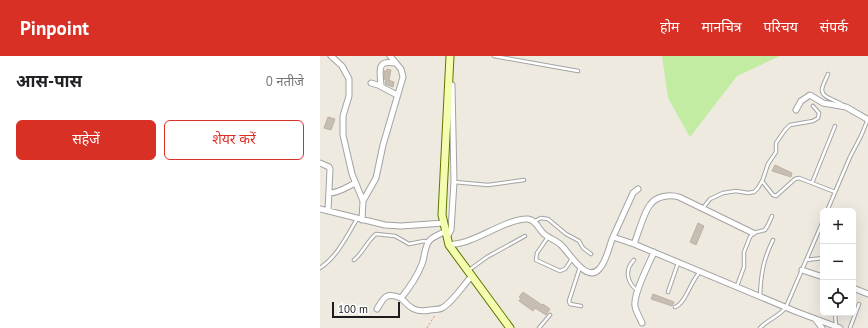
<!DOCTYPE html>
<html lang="hi">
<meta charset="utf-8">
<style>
:root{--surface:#fff;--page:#f2f2f2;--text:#202124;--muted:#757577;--line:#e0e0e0;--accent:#d93025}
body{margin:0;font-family:"PT Sans","Noto Sans Devanagari",sans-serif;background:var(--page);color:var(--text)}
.controls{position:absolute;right:12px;bottom:12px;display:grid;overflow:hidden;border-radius:6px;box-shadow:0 4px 16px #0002}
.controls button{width:36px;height:36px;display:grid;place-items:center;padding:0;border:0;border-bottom:1px solid var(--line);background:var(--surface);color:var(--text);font:20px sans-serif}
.scale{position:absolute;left:12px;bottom:10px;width:68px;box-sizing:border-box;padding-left:4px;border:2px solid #1c1c1c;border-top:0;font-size:11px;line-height:14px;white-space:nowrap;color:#1c1c1c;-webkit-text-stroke:3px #fff;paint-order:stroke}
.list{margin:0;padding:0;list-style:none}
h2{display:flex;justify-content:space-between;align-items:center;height:52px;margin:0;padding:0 16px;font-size:17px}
h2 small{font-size:13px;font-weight:400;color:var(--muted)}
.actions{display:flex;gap:8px;padding:12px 16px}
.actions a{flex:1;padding:9px 0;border:1px solid var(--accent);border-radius:6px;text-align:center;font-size:14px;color:var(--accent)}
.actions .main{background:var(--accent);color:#fff}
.icon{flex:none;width:22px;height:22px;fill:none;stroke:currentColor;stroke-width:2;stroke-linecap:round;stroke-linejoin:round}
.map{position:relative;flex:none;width:548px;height:272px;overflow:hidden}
header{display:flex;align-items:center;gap:24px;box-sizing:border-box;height:56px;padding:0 20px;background:var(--accent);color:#fff}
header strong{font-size:19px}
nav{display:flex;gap:22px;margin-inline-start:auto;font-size:14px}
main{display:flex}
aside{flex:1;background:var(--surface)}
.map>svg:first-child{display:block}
.grass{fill:#c1eca2}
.building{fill:#c6bdb4;stroke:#c0b1a2}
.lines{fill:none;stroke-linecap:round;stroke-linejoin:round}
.service-casing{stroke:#a3a3a3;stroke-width:4.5}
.minor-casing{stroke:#a3a3a3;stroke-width:7}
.secondary-casing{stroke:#617500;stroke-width:9}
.path{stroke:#ff7c60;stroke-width:1;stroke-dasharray:2 2;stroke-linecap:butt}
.service{stroke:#fff;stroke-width:2.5}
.minor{stroke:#fff;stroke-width:5}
.secondary{stroke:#f4fdaf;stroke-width:7}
</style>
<header>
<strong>Pinpoint</strong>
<nav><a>होम</a><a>मानचित्र</a><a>परिचय</a><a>संपर्क</a></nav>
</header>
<main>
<aside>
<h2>आस-पास<small>0 नतीजे</small></h2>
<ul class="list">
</ul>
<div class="actions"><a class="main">सहेजें</a><a>शेयर करें</a></div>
</aside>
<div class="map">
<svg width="548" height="272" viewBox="0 0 548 272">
<rect width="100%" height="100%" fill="#eeeae0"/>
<path class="grass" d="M 342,0 L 460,0 L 417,20 L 370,81 L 348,42 Z"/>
<path class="building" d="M 67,13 L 71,14 L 69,24 L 68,24 L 74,26 L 73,31 L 65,28 L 66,24 L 64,23 L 64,15 L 67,15 Z
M 8,61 L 15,63 L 11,74 L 4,72 Z
M 455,109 L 472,117 L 471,121 L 452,115 Z
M 378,167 L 384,170 L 376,189 L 370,186 Z
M 203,236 L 222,249 L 223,248 L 230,253 L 226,259 L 215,252 L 213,255 L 199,245 L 201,242 L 199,241 Z
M 333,238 L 354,246 L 352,250 L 331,243 Z"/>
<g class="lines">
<defs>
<path id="service" d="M 174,0 L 258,15
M 508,18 C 506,23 503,28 502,33 C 501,43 519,44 524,50
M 442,125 L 453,139 L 456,140 L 475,123 L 479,122 L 515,136
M 134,126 L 168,129 L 204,124
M 492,127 L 515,70
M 383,152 L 390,143 L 403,137 L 416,135 L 428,137 L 434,136 L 438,132 L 443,123 L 448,108 L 456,96 L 456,87 L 465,74 L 470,69 L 493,65 L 498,62 L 499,57 L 493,50
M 507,155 L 530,101 L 541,80 L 548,63
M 215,165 L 221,162 L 228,163 L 246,178 L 259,185 L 263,192 L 271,198
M 228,181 L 217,197 L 216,204 L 240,215 L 245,213 L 252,203
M 34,204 C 43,197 47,185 56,178 L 75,180 L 89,188 L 104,185 L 108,186
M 314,204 C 304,214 307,227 318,235
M 486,204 L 503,202
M 260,211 L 249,245 L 250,248 L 261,250
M 0,212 C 17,201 27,180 37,163
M 149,214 L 167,201 L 205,180
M 417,230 L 424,211 L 424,196 L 430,181 L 433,177 L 445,174 L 448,169 L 452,160
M 348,236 L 358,207
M 440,240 C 441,218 443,204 453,184
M 355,251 C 366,247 371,224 380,216
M 515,257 L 516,270
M 219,272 L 230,259
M 440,272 C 448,263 459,261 466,251 L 503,165
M 530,272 L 539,248"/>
<path id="minor" d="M 11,0 L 22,10 L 29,23 L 29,40 L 23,60 L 23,79 L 32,118 L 43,145 L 42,164
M 51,27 L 58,29 L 77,39
M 61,30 C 61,25 58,11 63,8 C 66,5 73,7 76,7
M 476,54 L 481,45 L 490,39 L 503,47 L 526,51 L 547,63
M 0,107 L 9,111 L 10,113 L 8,155
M 9,137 C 19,137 27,131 35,127
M 43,145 L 56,122 L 63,89 L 83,21 L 81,13 L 70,0
M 0,153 L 65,169 L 81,170 L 124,167
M 127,181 L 131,174 L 134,126 L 132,29
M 293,181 L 313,137 L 318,133
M 314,188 C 318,178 324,156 330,149 C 336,140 350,138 359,141 L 433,177
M 129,189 C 136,188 144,187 150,184 C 165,179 192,162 208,163 C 216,164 218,172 223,177 C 228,182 236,184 241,189 C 249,196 267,229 280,212 C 287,204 289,190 293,181 L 314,188 L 477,256 L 520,272
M 482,214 L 503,221
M 533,232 L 548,238
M 81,242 C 90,252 96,257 110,254 C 114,253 119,254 122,252 C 132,247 144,228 152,220
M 57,253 C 64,241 66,236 81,242 C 90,231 97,221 102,208 C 105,201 104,190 110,184 C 114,180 121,178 126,175
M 496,264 L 502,272
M 322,267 C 320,262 316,256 315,250 C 313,238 329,208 334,196"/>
<path id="secondary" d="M 130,0 L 122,159 L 129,189 L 190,272"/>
</defs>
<use href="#service" class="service-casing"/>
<use href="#minor" class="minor-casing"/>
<use href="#secondary" class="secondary-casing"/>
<path class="path" d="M 107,272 L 115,259"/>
<use href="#service" class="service"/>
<use href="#minor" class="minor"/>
<use href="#secondary" class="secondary"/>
</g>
</svg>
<div class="controls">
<button>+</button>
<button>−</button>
<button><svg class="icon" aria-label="locate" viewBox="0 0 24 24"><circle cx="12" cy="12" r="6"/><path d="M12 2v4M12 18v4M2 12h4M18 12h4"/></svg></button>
</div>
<div class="scale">100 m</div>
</div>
</main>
